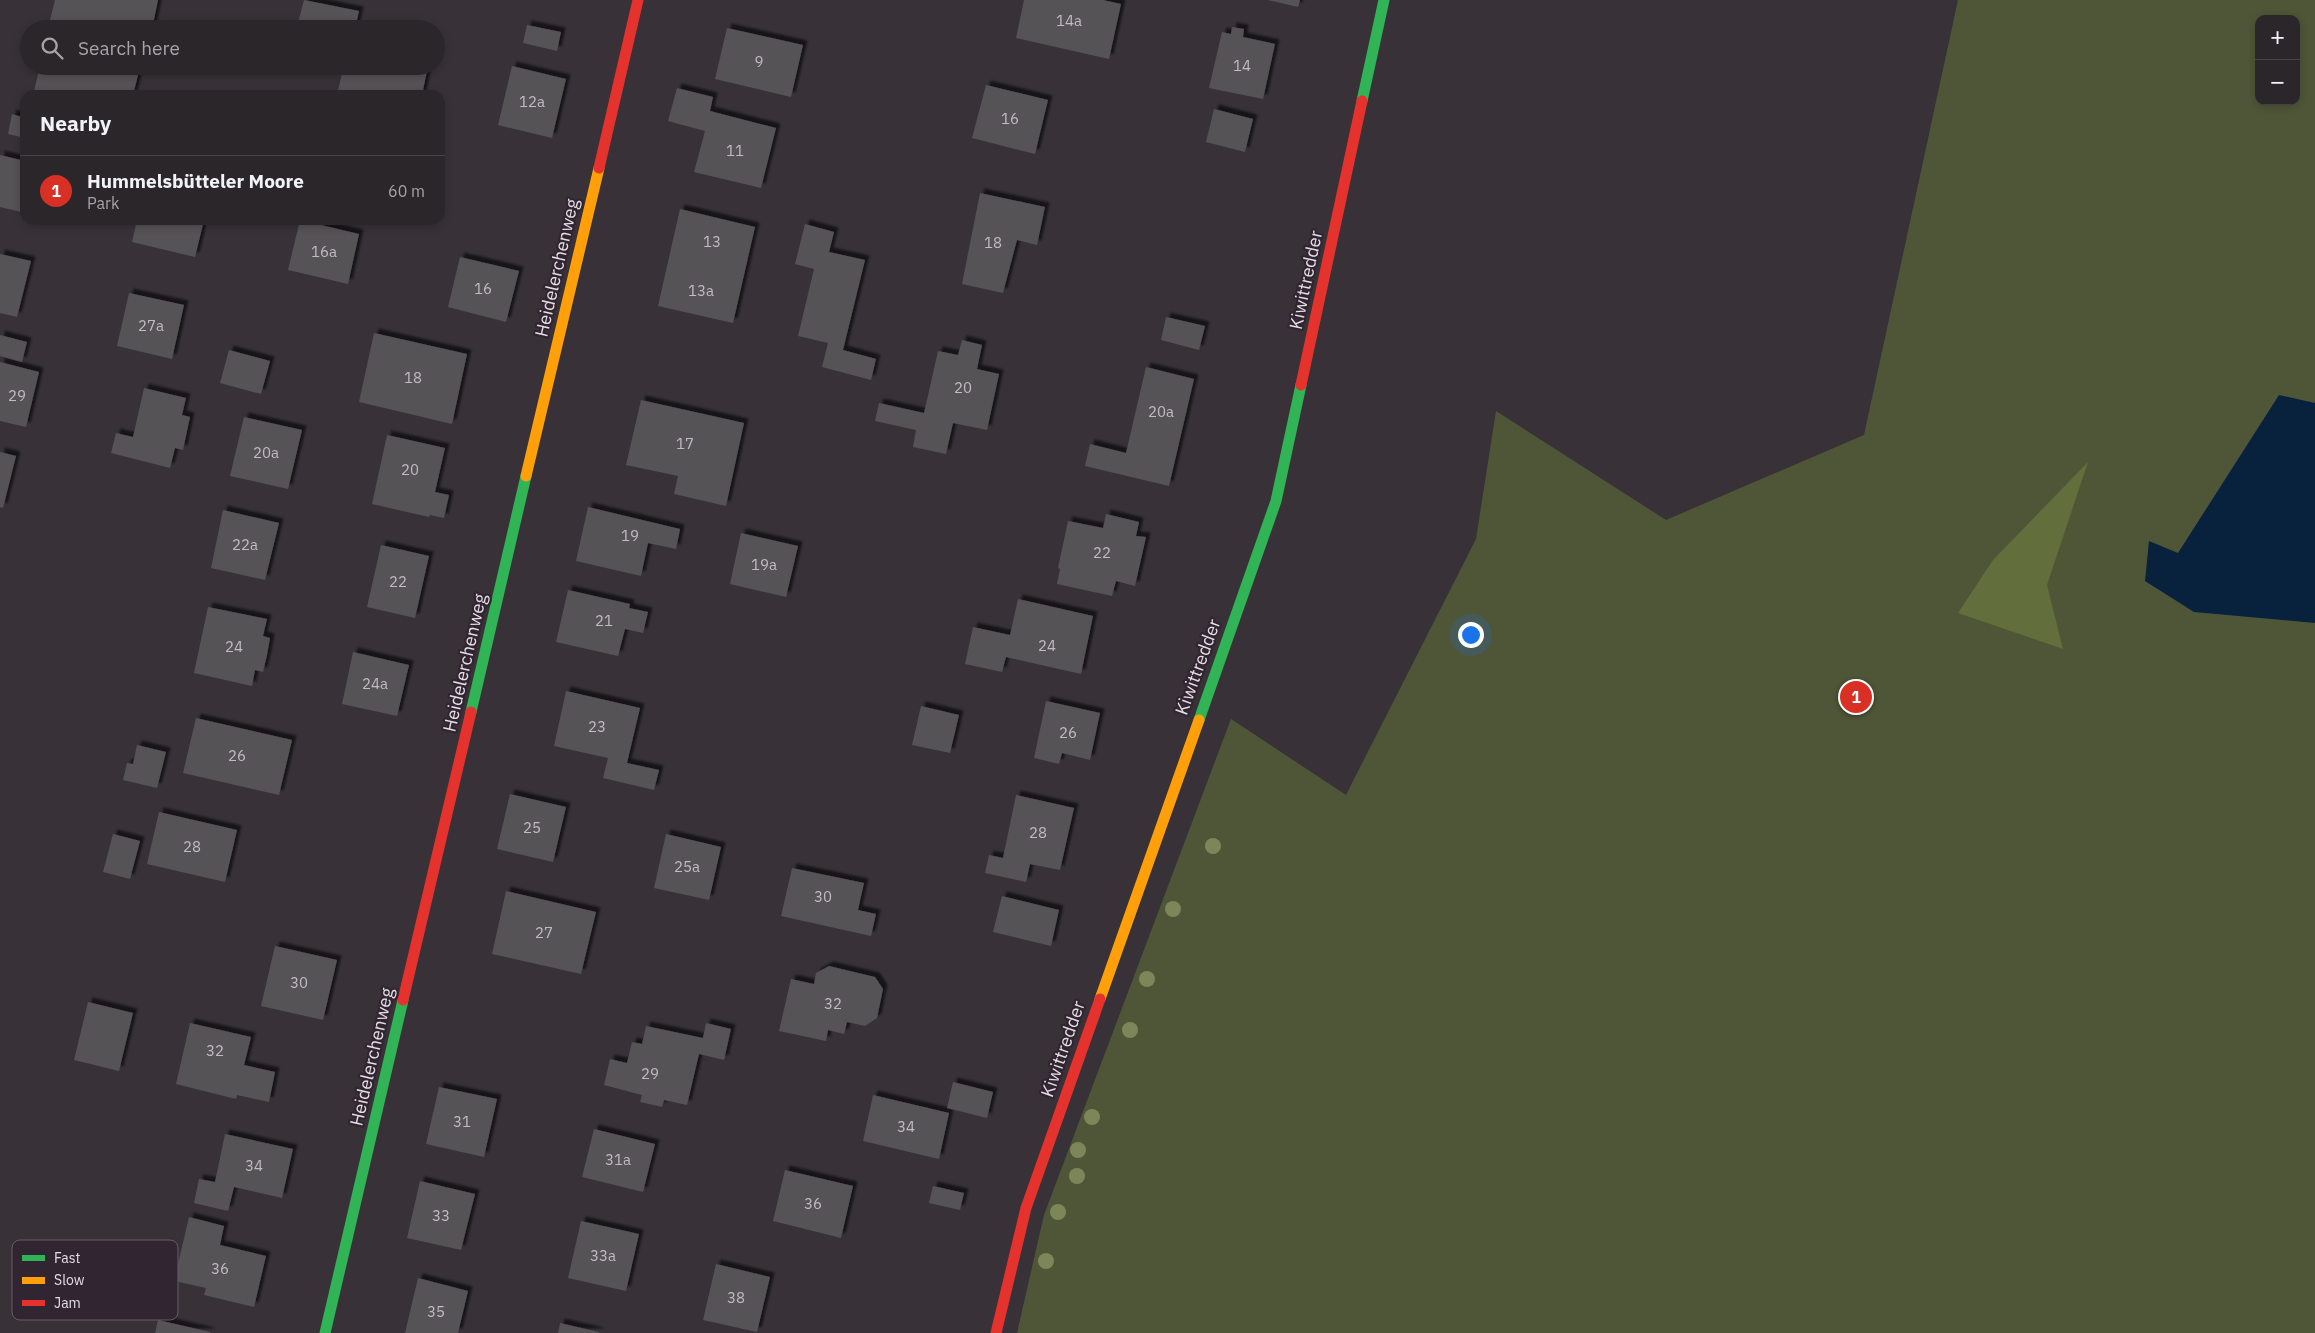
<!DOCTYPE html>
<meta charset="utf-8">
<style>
:root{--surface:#2a262a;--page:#322e32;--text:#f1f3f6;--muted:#a5a5a8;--line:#464347;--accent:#d93025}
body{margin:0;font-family:"IBM Plex Sans",sans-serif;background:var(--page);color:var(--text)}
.controls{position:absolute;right:15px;top:15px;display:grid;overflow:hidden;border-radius:10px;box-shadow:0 2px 8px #0003}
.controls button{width:45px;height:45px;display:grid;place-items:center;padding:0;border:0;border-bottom:1px solid var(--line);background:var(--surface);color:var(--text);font:25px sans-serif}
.you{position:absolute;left:1470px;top:634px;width:18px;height:18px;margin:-12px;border:4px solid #fff;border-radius:50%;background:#1a73e8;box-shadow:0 0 0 8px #1a73e833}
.badge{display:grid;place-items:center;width:32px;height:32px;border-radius:50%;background:var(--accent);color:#fff;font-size:16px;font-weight:700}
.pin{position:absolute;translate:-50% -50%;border:2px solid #fff;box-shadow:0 1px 5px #0006}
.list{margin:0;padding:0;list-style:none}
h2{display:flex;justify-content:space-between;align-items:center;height:65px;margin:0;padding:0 20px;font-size:21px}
h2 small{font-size:16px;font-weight:400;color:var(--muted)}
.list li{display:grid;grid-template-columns:32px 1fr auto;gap:15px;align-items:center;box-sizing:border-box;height:70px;padding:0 20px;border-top:1px solid var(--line)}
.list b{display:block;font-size:19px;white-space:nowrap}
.list p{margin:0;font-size:16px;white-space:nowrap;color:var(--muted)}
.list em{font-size:16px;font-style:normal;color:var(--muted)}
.icon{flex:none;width:28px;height:28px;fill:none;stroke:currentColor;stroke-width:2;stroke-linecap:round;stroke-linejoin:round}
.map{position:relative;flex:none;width:2315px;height:1333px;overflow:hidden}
.search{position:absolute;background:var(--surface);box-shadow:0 2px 8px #0003;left:20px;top:20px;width:425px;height:55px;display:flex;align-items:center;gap:12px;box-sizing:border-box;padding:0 18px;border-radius:28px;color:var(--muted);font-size:19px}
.panel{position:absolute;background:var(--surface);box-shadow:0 2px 8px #0003;left:20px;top:90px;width:425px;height:135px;border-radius:15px}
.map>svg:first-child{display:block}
.green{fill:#4f5637;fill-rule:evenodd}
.forest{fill:#626e3b}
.water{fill:#08213d}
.building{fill:#555257;filter:url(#shadow)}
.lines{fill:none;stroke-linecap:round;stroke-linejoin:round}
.fast{stroke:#30b455;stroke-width:11}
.slow{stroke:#ff9f0a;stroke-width:11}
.jam{stroke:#e5322d;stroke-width:11}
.tree{fill:#7d8658}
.labels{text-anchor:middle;stroke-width:4.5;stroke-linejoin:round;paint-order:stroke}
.number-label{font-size:15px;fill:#c1bbc2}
.street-label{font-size:18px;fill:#e5dee5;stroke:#312531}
.key{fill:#312531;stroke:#675c67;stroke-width:1}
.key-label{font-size:14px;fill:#e5dee5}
</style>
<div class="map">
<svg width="2315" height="1333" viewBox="0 0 2315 1333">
<defs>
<filter id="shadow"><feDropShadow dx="4.5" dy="-4.5" stdDeviation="1" flood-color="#0009"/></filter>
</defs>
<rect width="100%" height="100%" fill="#383238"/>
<path class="green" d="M 1958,0 L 2315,0 L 2315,1333 L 1017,1333 L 1044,1215 L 1231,719 L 1346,795 L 1476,539 L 1496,411 L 1666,520 L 1864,435 ZM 2259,19 L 2296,19 L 2296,101 L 2259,101 Z"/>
<path class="forest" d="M 2088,462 L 2047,585 L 2063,649 L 1958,613 L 1993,560 Z"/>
<path class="water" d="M 2279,395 L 2315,403 L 2315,623 L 2194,612 L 2145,581 L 2149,541 L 2178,553 Z"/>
<path class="building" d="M 55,0 L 158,0 L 152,29 L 86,29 L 50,20 Z
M 304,0 L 359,11 L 355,29 L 323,29 L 298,23 Z
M 1024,0 L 1103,0 L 1121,4 L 1109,59 L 1016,38 Z
M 1268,0 L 1300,0 L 1298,7 Z
M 527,25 L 561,32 L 557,51 L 523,43 Z
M 1232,27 L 1244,29 L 1243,37 L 1275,44 L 1263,99 L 1209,88 L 1222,32 L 1231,34 Z
M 727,28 L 803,45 L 791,97 L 715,79 Z
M 40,66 L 103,66 L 138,75 L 133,95 L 33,95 Z
M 344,66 L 428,66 L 422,95 L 362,95 L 338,90 Z
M 512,66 L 566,79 L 552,138 L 498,125 Z
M 986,85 L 1048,100 L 1035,154 L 972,138 Z
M 677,88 L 713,97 L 710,111 L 776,128 L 761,188 L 694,172 L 705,131 L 668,121 Z
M 1214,109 L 1253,119 L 1245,152 L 1206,142 Z
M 12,114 L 25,118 L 25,138 L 8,134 Z
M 0,155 L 25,161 L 25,213 L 0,207 Z
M 980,193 L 1045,207 L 1037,245 L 1017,240 L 1003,293 L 962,284 Z
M 680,209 L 755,227 L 733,323 L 658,306 Z
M 137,220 L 204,220 L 195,257 L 132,242 Z
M 300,220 L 359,234 L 348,284 L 288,270 Z
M 805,224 L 834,232 L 829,252 L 865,260 L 843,350 L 876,359 L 871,380 L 822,367 L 828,343 L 798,336 L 814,269 L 795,264 Z
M 0,254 L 31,261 L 17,317 L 0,313 Z
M 460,257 L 519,271 L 506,322 L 448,307 Z
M 129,293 L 184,305 L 172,359 L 117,346 Z
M 1166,317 L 1205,326 L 1199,350 L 1161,340 Z
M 374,333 L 467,354 L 452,424 L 359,402 Z
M 0,335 L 27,342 L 22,362 L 0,356 Z
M 962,340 L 982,345 L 977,369 L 999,374 L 987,430 L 953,423 L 946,454 L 913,447 L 916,430 L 875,421 L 879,403 L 924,413 L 938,351 L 958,355 Z
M 229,350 L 270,361 L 261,394 L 220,383 Z
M 0,362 L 39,372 L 26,427 L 0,421 Z
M 1146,367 L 1194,379 L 1169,486 L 1085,466 L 1090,444 L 1126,453 Z
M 144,388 L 186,398 L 182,415 L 190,417 L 183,450 L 175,448 L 170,468 L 111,453 L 116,433 L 133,437 Z
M 641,400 L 744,423 L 726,506 L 674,494 L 678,476 L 626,465 Z
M 244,417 L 302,430 L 288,489 L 230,476 Z
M 387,435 L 445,448 L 435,492 L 449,495 L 444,518 L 430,515 L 429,517 L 372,504 Z
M 0,452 L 16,456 L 3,508 L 0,507 Z
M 588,507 L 680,529 L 676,549 L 648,543 L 641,576 L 576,561 Z
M 223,510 L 279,523 L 265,580 L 211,568 Z
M 1106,514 L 1139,522 L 1136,536 L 1146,537 L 1135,586 L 1116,581 L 1112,596 L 1057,584 L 1060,569 L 1058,568 L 1068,521 L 1103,528 Z
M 741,533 L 798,546 L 786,597 L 730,584 Z
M 381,545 L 429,556 L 415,618 L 367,607 Z
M 568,590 L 630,604 L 629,608 L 648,612 L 643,633 L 625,629 L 618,656 L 556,642 Z
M 1018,599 L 1093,616 L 1081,674 L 1006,657 L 1002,672 L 965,664 L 973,627 L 1010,635 Z
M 208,607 L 267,619 L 263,636 L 270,638 L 267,655 L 263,672 L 255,670 L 252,686 L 194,673 Z
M 353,652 L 409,665 L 397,716 L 342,704 Z
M 566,691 L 640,708 L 627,763 L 659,770 L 654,790 L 603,778 L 608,758 L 554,746 Z
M 1046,701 L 1100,713 L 1090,760 L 1062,753 L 1059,764 L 1034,758 Z
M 921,706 L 959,715 L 950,753 L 912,745 Z
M 196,718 L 292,740 L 279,795 L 183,773 Z
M 137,745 L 166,752 L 157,788 L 123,780 L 127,763 L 133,764 Z
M 510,794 L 566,807 L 553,862 L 497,849 Z
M 1016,795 L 1074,808 L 1060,870 L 1030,864 L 1026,882 L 985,873 L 989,855 L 1003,858 Z
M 159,812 L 237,830 L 225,882 L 147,864 Z
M 113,834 L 140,841 L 130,879 L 103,872 Z
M 666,834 L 721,847 L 709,900 L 654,888 Z
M 792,868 L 864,883 L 858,910 L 876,914 L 871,936 L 781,916 Z
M 506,891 L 596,912 L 581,974 L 492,954 Z
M 1002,896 L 1059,910 L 1051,946 L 993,932 Z
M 275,946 L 337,960 L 323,1020 L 261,1006 Z
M 829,966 L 875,977 L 883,989 L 877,1018 L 865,1026 L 847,1022 L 844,1034 L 828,1030 L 826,1041 L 779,1031 L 791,979 L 814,984 L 816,973 Z
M 88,1002 L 133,1013 L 119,1071 L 74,1060 Z
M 190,1023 L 251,1037 L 244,1065 L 275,1072 L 269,1102 L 237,1095 L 236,1099 L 176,1084 Z
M 706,1023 L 731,1029 L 724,1060 L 699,1054 L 687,1105 L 664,1100 L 662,1107 L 640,1102 L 642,1095 L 604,1085 L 610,1059 L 627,1063 L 632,1042 L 642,1044 L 646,1026 L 703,1038 Z
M 953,1082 L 993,1092 L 987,1118 L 947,1108 Z
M 439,1087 L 497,1099 L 484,1157 L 426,1144 Z
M 873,1095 L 949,1113 L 939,1159 L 863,1141 Z
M 594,1129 L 655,1144 L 643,1192 L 582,1177 Z
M 225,1134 L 293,1149 L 282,1198 L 234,1187 L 228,1211 L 194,1203 L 199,1179 L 215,1182 Z
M 785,1170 L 853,1186 L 841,1238 L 773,1221 Z
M 420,1181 L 475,1194 L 461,1250 L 407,1238 Z
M 933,1186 L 964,1193 L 960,1210 L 929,1203 Z
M 189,1217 L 224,1226 L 220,1245 L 266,1256 L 254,1307 L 204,1295 L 206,1288 L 174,1281 Z
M 581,1221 L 639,1234 L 626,1291 L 568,1278 Z
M 716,1264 L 770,1277 L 757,1332 L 703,1320 Z
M 418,1278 L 468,1291 L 458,1333 L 405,1333 Z
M 158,1320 L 210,1332 L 210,1333 L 155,1333 Z
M 560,1323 L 599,1332 L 599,1333 L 558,1333 Z"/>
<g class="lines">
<path class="fast" d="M 1362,101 L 1384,0
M 471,712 L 526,476
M 1199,720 L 1276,501 L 1301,385
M 325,1333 L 403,1000"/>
<path class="slow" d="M 526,476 L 599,168
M 1100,999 L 1199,720"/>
<path class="jam" d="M 599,168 L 638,0
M 1301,385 L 1362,101
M 403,1000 L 471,712
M 996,1333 L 1026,1208 L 1100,999"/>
</g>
<g class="tree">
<circle cx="1213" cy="846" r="8"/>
<circle cx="1173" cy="909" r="8"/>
<circle cx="1147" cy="979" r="8"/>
<circle cx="1130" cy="1030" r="8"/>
<circle cx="1092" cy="1117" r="8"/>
<circle cx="1078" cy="1150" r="8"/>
<circle cx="1077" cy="1176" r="8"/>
<circle cx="1058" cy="1212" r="8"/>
<circle cx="1046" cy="1261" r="8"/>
</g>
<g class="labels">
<g class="number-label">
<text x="1069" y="26">14a</text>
<text x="759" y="67">9</text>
<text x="1242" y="71">14</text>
<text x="532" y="107">12a</text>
<text x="1010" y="124">16</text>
<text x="735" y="156">11</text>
<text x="712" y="247">13</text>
<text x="993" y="248">18</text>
<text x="324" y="257">16a</text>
<text x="483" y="294">16</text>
<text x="701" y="296">13a</text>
<text x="151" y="331">27a</text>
<text x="413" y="383">18</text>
<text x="963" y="393">20</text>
<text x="17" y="401">29</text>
<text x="1161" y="417">20a</text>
<text x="685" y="449">17</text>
<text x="266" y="458">20a</text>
<text x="410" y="475">20</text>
<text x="630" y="541">19</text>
<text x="245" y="550">22a</text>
<text x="1102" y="558">22</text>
<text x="764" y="570">19a</text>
<text x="398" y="587">22</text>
<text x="604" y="626">21</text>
<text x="1047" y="651">24</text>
<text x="234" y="652">24</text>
<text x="375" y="689">24a</text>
<text x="597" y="732">23</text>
<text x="1068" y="738">26</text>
<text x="237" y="761">26</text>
<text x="532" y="833">25</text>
<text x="1038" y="838">28</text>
<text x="192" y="852">28</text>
<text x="687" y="872">25a</text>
<text x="823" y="902">30</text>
<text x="544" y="938">27</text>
<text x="299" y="988">30</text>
<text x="833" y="1009">32</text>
<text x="215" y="1056">32</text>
<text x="650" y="1079">29</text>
<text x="462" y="1127">31</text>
<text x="906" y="1132">34</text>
<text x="618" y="1165">31a</text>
<text x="254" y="1171">34</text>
<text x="813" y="1209">36</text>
<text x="441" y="1221">33</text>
<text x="603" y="1261">33a</text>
<text x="220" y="1274">36</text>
<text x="736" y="1303">38</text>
<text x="436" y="1317">35</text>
</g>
<g class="street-label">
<text transform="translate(557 268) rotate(-77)" y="6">Heidelerchenweg</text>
<text transform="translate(1306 280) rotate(-78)" y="6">Kiwittredder</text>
<text transform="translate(465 663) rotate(-77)" y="6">Heidelerchenweg</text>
<text transform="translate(1198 667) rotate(-70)" y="6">Kiwittredder</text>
<text transform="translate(1063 1049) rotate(-71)" y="6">Kiwittredder</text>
<text transform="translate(372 1057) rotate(-77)" y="6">Heidelerchenweg</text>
</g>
</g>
<rect x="12" y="1240" width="166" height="80" rx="8" class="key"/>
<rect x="22" y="1255" width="23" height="6" fill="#30b455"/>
<rect x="22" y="1277" width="23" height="7" fill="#ff9f0a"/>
<rect x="22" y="1300" width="23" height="6" fill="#e5322d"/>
<g class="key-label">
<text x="54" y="1263">Fast</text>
<text x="54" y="1285">Slow</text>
<text x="54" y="1308">Jam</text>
</g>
</svg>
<div class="controls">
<button>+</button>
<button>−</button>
</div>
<div class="you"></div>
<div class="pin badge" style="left:1856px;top:697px">1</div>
<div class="search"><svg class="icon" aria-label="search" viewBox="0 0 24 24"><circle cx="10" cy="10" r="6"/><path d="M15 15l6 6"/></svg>Search here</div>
<section class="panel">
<h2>Nearby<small></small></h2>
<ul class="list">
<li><span class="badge">1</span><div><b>Hummelsbütteler Moore</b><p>Park</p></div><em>60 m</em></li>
</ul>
</section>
</div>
